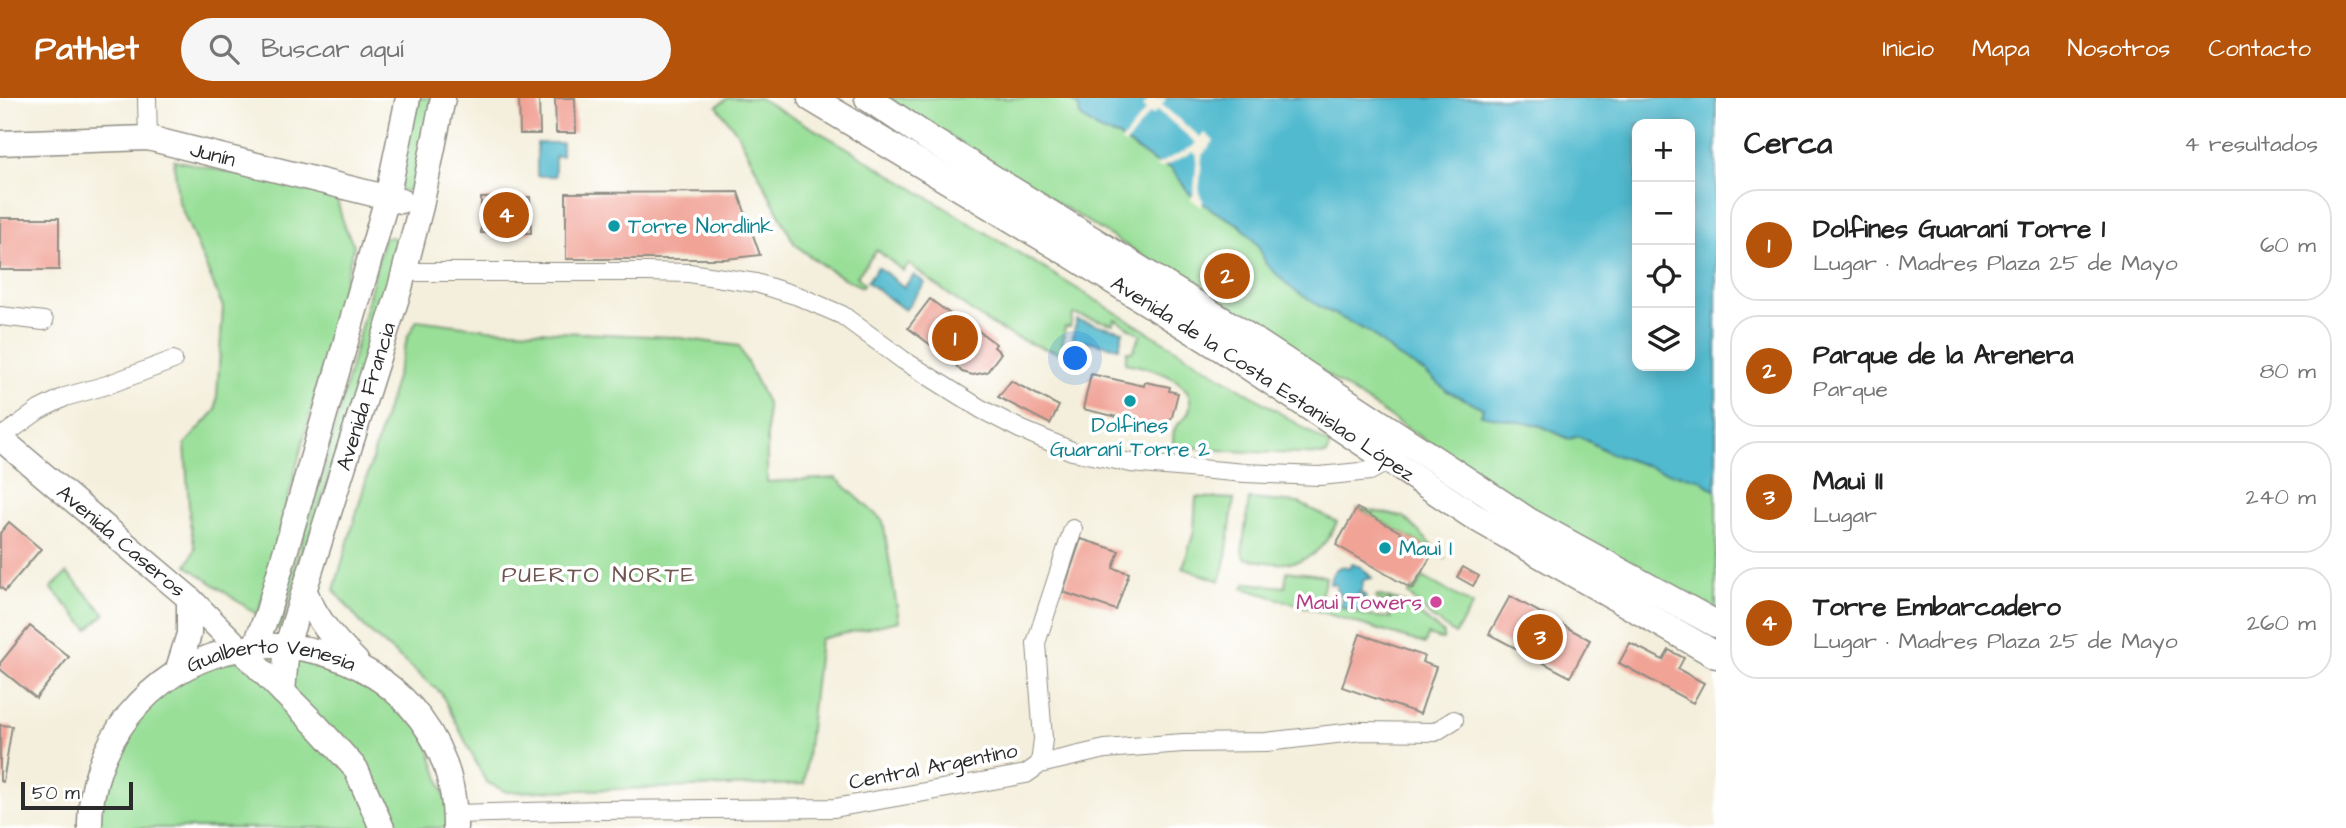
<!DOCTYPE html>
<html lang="es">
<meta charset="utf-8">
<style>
:root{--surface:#fff;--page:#f6f6f6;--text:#222;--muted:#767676;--line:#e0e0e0;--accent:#b45309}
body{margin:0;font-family:"Architects Daughter",sans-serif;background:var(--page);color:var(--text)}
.controls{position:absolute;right:21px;top:21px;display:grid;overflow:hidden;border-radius:14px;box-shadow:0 4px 18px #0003}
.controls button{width:63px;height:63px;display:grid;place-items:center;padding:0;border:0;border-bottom:2px solid var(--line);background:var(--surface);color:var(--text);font:35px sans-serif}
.scale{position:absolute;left:21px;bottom:18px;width:112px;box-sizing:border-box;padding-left:7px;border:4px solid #2b2b2b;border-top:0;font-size:19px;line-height:24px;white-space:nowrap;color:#2b2b2b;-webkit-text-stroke:5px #fff;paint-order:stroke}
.you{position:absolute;left:1076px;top:261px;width:24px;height:24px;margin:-18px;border:5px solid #fff;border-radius:50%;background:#1a73e8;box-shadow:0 0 0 10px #1a73e833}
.badge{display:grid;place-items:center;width:46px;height:46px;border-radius:50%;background:var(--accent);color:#fff;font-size:23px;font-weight:700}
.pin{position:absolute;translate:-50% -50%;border:4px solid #fff;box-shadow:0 2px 7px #0006}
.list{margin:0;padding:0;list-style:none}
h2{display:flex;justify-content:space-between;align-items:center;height:91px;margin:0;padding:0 28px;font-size:30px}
h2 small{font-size:23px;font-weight:400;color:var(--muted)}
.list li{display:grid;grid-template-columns:46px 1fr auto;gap:21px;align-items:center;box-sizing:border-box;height:112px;margin:0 14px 14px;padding:0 14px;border:2px solid var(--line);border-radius:28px}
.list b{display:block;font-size:26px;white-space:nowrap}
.list p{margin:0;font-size:23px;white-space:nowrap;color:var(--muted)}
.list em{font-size:23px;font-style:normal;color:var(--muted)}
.icon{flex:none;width:38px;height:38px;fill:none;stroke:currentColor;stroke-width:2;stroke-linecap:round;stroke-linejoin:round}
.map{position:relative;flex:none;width:1716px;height:730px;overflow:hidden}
header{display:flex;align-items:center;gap:42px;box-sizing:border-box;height:98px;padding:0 35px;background:var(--accent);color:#fff}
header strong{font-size:33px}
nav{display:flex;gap:38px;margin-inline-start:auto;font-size:24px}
.search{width:490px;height:63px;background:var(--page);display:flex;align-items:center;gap:18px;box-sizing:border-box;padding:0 24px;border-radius:38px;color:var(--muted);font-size:26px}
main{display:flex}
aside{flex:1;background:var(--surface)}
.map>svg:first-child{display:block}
.green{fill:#99df98;stroke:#628562;stroke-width:2}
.water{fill:#51bacf;stroke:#3e727d;stroke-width:2;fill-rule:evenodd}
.pier{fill:#f4efdc}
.building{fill:#f1a396}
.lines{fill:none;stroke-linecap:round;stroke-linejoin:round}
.minor-casing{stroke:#908d84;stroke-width:20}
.secondary-casing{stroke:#908d84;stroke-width:27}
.primary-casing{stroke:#908d84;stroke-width:29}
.minor{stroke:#fff;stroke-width:18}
.secondary{stroke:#fff;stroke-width:24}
.primary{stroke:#fff;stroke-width:26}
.culture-dot{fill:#0f9aa8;stroke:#fff;stroke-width:2.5}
.hotel-dot{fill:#d1479c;stroke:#fff;stroke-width:2.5}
.labels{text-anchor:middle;stroke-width:7;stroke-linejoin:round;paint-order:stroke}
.street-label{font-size:21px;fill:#2b2b2b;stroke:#fff}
.culture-label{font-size:21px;fill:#0d838f;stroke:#fff;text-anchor:start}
.hotel-label{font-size:21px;fill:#b23c85;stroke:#fff;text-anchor:end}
.neighbourhood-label{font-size:23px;letter-spacing:2px;fill:#705550;stroke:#fff}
</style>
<header>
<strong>Pathlet</strong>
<div class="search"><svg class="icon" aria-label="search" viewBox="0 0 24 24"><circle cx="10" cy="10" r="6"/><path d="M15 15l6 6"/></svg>Buscar aquí</div>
<nav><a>Inicio</a><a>Mapa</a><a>Nosotros</a><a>Contacto</a></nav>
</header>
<main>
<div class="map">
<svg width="1716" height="730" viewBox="0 0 1716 730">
<rect width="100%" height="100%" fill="#fff"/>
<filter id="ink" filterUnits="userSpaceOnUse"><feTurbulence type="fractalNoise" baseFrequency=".0143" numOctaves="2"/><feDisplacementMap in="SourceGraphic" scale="14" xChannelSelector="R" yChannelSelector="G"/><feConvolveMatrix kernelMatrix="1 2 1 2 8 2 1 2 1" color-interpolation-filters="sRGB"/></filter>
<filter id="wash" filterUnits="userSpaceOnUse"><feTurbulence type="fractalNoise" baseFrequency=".00686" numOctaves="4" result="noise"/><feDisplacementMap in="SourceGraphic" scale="28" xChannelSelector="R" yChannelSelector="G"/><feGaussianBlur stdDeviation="1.57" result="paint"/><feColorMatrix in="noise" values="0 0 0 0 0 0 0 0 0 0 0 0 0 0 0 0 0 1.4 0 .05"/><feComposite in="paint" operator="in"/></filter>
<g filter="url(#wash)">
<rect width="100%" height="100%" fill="#f4efdc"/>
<path class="green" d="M 414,0 L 432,0 L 415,84 L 409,93 L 402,93 L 398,89 Z
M 728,0 L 759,0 L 844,48 L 1277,313 L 1330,347 L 1326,357 L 1229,353 L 1173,347 C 1173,342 1173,334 1175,330 C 1179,323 1186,321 1189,313 C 1199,280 1146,269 1125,265 L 1127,253 L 1132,254 L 1141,237 L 1115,221 L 1113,226 L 1073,216 L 1070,229 L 1065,229 L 1061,255 C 995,239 961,205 909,166 L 903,173 L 877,152 L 857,178 L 864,186 L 862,189 C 837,178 814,163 794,145 L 738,36 L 717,8 Z
M 887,0 L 1068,0 L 1079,9 L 1080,18 L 1099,32 L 1117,38 L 1156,65 L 1171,70 L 1190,96 L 1214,113 L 1240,127 L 1258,147 L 1266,166 L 1322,210 L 1369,234 L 1397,258 L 1426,275 L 1447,293 L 1483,310 L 1481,316 L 1541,328 L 1569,341 L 1579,338 L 1612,356 L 1662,373 L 1699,381 L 1716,393 L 1716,526 L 1652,492 L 1292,254 L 1234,214 Z
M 174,62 L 336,98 L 344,128 L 354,147 L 258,517 L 187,468 L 195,451 L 190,426 L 185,346 L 216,312 L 223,209 L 178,102 Z
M 391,139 L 397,141 L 400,148 L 392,177 L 281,531 L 277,531 L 275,528 L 324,372 L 384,140 Z
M 417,222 L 487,231 L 673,239 L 739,248 L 767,305 L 767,384 L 836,380 L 883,423 L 899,523 L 820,541 L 804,686 L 507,694 L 486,684 L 441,595 L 365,530 L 334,492 L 408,238 Z
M 1196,399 L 1234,401 L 1225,466 L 1220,483 L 1183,470 L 1194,433 Z
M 1249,401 L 1299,405 L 1337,424 C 1316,469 1290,470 1244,460 L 1242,454 Z
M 1357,410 L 1404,419 L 1446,461 L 1434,453 Z
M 1287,473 C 1301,476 1313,474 1326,479 L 1320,502 L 1367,518 L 1391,520 L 1387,514 L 1390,503 L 1382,504 L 1376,500 L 1377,497 L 1405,505 L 1444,536 L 1443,542 L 1428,537 L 1425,546 L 1243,490 L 1246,485 L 1285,489 Z
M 67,475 L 105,516 L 88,531 L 51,490 Z
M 1423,479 L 1473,507 L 1455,536 L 1431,519 L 1408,496 L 1412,491 L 1415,492 Z
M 303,549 L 419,619 L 455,730 L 90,730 L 99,670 L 177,574 Z"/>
<path class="water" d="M 1068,0 L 1716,0 L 1716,393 L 1699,381 L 1662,373 L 1612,356 L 1579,338 L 1569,341 L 1541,328 L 1481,317 L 1483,310 L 1447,293 L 1426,275 L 1397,258 L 1369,234 L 1322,210 L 1291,190 L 1266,166 L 1258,147 L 1240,127 L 1214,113 L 1190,96 L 1171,70 L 1156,65 L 1118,38 L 1099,32 L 1080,18 L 1079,9 ZM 1637,26 L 1690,26 L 1690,268 L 1637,268 Z
M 537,45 L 562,45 L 562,58 L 555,58 L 555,78 L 537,78 Z
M 878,169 L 904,189 L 914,177 L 925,185 L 905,212 L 867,184 Z
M 1077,222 L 1123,233 L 1119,250 L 1086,243 L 1082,258 L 1068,255 Z
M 1352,466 L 1361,469 L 1372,480 L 1363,482 L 1362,492 L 1357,497 L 1359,499 L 1363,496 L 1366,498 L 1364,502 L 1370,507 L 1366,514 L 1340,508 L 1342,498 L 1336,491 L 1336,486 L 1330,486 C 1331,474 1338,465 1350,470 Z"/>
<path class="pier" d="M 1146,0 L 1166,0 L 1162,7 L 1200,39 L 1205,35 L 1214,43 L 1202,58 L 1199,95 L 1203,102 L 1202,109 L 1191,101 L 1194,95 L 1197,57 L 1193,54 L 1161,70 L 1154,68 L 1192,49 L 1196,45 L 1158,12 L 1153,17 L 1150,15 L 1125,47 L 1121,44 L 1146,12 L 1143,9 L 1148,2 Z"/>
<g id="blocks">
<path class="building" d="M 519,0 L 539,0 L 540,36 L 520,36 Z
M 555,0 L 575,0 L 576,35 L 556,35 Z
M 738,94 L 760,157 L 726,161 L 566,161 L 566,95 Z
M 530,99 L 531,135 L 481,135 L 481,100 Z
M 0,120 L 59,120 L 59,172 L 0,172 Z
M 930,201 L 974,234 L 976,231 L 996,246 L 994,249 L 1001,255 L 987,274 L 973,277 L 962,274 L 951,262 L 908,230 Z
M 1091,276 L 1144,288 L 1145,284 L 1170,289 L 1169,293 L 1178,295 L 1172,319 L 1166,326 L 1150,329 L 1135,323 L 1083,311 Z
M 1011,283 L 1059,308 L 1050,326 L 998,299 Z
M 1357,410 L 1434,453 L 1412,491 L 1336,447 Z
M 9,424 L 41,451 L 5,493 L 0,489 L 0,435 Z
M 1081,441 L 1119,453 L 1113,470 L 1129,475 L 1116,512 L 1063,494 Z
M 1463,469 L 1479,478 L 1473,488 L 1457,479 Z
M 1510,498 L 1590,542 L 1570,579 L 1489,536 Z
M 30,528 L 69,559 L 36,600 L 0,571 L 0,565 Z
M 1360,536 L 1424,558 L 1422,564 L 1436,569 L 1420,616 L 1342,589 Z
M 1630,545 L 1663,562 L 1669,552 L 1684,560 L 1678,571 L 1704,585 L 1693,605 L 1619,565 Z
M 0,627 L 12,628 L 3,684 L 0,683 Z"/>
</g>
</g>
<g filter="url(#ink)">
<use href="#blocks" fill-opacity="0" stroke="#908d84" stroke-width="2"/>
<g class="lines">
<defs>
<path id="minor" d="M 147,0 L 148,40
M 404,174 L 646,174 L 689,175 L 756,185 L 798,198 L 842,217 L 903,262 L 981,311 L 1020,331 L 1072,353 L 1131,365 L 1245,375 L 1320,378 L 1370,373 L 1390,362 L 1396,356
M 0,218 L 44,223
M 0,340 L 39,312 L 65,299 L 107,287 L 173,262
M 1040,666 L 1043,641 L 1036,545 L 1073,431
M 456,716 L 601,712 L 834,710 L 1026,676 L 1040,666 L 1105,651 L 1183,645 L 1266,644 L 1362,633 L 1435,634 L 1454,622"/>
<g id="secondary">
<path id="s1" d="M 0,45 L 148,40 L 401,103"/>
<path id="s2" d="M 0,340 L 189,500 L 318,629 L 356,671 L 382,730"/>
<path d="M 305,494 C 319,525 332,539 356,563"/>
<path d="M 255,548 L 267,517 L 374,146 L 387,100 L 408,0"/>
<path d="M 177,574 L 189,536 L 189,500"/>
<path id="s3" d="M 283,594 L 287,547 L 400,190 L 421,108 L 443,0"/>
<path id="s4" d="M 90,730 C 89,689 104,649 129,617 C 238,483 457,557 455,730"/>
</g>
<g id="primary">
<path id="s5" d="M 811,0 L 1072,157 L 1224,252 L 1473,418 L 1716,557"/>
<path d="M 868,0 L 931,42 L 1235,230 L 1530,424 L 1716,526"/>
</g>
</defs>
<use href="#minor" class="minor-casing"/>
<use href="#secondary" class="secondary-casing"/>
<use href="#primary" class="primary-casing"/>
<use href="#minor" class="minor"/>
<use href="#secondary" class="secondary"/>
<use href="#primary" class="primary"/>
</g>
</g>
<g class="culture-dot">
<circle cx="614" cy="128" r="7"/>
<circle cx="1130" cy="303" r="7"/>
<circle cx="1385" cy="450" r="7"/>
</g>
<circle class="hotel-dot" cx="1436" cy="504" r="7"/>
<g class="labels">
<g class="street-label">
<text dy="7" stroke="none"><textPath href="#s1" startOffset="215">Junín</textPath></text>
<text dy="7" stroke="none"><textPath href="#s5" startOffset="532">Avenida de la Costa Estanislao López</textPath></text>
<text dy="7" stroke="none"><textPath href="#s3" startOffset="308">Avenida Francia</textPath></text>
<text dy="7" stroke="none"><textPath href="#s2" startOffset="159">Avenida Caseros</textPath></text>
<text dy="7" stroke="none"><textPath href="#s4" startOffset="285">Gualberto Venesia</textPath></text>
<text transform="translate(933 668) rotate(-11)" y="7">Central Argentino</text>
</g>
<g class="culture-label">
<text x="628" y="135">Torre Nordlink</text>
<text x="1130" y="334" text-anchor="middle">Dolfines<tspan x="1130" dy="24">Guaraní Torre 2</tspan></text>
<text x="1399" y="457">Maui I</text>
</g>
<g class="hotel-label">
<text x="1422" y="511">Maui Towers</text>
</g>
<g class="neighbourhood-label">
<text x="599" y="484">PUERTO NORTE</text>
</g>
</g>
</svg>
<div class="controls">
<button>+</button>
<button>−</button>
<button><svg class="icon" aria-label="locate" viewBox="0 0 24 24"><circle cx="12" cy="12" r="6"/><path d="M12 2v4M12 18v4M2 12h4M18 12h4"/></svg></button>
<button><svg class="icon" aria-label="layers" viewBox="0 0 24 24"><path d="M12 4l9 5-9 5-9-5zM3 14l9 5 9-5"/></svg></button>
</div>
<div class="scale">50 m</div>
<div class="you"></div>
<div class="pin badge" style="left:955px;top:240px">1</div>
<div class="pin badge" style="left:1227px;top:178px">2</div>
<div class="pin badge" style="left:1540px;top:539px">3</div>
<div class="pin badge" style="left:506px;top:117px">4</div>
</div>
<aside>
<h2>Cerca<small>4 resultados</small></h2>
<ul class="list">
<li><span class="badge">1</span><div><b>Dolfines Guaraní Torre 1</b><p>Lugar · Madres Plaza 25 de Mayo</p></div><em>60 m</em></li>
<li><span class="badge">2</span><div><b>Parque de la Arenera</b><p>Parque</p></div><em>80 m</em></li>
<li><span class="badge">3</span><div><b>Maui II</b><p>Lugar</p></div><em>240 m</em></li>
<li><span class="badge">4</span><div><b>Torre Embarcadero</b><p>Lugar · Madres Plaza 25 de Mayo</p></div><em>260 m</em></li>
</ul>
</aside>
</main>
